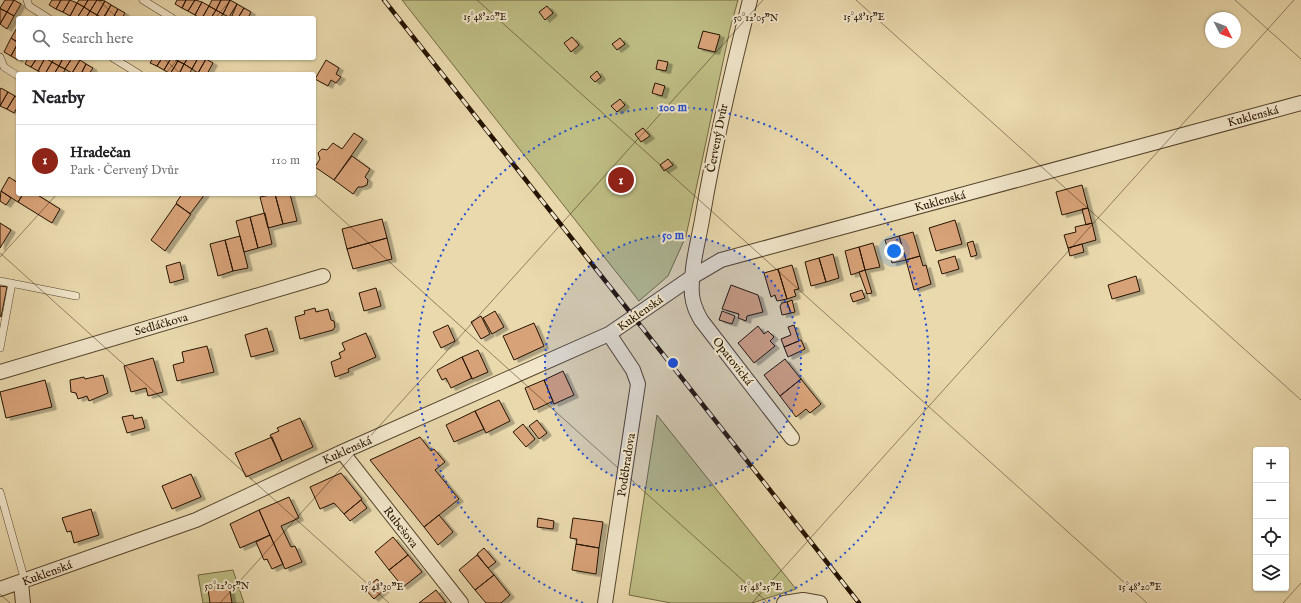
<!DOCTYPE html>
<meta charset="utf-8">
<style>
:root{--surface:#fff;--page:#f2f2f2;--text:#202124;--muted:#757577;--line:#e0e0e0;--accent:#8f2418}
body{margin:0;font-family:"IM FELL English",serif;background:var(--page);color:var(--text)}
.controls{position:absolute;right:12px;bottom:12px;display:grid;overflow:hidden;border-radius:4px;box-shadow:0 1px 3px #0004}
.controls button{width:36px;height:36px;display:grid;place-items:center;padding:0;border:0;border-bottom:1px solid var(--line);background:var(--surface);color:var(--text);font:20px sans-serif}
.compass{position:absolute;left:1205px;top:12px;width:36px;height:36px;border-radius:50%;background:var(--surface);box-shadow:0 1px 3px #0004;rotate:132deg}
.you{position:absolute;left:894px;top:251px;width:14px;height:14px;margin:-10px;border:3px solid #fff;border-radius:50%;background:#1a73e8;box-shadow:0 0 0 6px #1a73e833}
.badge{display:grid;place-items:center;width:26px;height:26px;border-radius:50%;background:var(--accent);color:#fff;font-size:13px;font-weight:700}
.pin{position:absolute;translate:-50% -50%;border:2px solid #fff;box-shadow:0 1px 4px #0006}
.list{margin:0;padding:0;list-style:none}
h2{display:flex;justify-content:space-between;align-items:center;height:52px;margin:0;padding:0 16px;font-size:17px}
h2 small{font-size:13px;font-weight:400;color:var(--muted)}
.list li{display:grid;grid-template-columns:26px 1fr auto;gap:12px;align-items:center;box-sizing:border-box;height:72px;padding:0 16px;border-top:1px solid var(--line)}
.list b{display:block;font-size:15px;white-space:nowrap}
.list p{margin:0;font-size:13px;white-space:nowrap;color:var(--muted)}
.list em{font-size:13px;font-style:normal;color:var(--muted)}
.icon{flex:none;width:22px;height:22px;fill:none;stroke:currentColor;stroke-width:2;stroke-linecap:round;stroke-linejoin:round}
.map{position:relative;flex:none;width:1301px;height:603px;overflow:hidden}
.search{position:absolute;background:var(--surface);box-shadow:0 1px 3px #0004;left:16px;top:16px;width:300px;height:44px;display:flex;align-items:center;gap:10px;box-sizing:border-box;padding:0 14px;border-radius:4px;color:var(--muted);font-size:15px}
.panel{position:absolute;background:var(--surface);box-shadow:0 1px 3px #0004;left:16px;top:72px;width:300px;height:124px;border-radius:4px}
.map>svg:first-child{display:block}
.green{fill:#bebd84;stroke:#726842}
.building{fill:#d8a278;stroke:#251301;filter:url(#shadow)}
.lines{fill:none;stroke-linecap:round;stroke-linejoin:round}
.lane-casing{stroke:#56442c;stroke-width:8}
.street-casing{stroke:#56442c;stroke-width:16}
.lane{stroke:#f1e6ca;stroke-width:7}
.street{stroke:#f1e6ca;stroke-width:14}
.rail-casing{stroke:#251301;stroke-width:4.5}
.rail{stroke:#f1e6ca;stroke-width:3;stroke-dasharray:9;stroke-linecap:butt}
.ticks{fill:none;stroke:#251301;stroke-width:1;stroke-opacity:0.45}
.ring{fill:none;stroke:#1d4ed8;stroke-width:2;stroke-dasharray:2 4}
.labels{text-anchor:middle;stroke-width:4;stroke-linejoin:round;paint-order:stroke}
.street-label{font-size:12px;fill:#251301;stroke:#f1e6ca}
.ticks-label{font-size:10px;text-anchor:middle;fill:#251301;stroke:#f1e6ca;stroke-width:4;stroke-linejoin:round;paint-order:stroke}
.centre{fill:#1d4ed8;stroke:#f1e6ca;stroke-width:2}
.ring-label{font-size:12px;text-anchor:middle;font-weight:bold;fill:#1d4ed8;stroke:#f1e6ca;stroke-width:4;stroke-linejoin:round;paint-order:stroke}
</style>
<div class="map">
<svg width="1301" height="603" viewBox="0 0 1301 603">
<defs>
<filter id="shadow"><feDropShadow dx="4.5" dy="2.5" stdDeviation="0" flood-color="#0004"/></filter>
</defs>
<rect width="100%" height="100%" fill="#e9d9ad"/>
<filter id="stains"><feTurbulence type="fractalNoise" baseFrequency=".005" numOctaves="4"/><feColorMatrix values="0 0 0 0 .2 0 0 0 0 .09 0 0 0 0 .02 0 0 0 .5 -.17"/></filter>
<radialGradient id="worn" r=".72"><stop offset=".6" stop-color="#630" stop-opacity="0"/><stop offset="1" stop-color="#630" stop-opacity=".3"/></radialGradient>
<path class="green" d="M 402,0 L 738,0 L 730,29 L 686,236 L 668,276 L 639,301 Z
M 657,415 L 796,589 L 752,603 L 671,603 L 629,595 Z
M 233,570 L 244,603 L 203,603 L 198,575 Z"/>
<path class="building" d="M 5,0 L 14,0 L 7,12 L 0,8 Z
M 14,0 L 21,4 L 14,16 L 7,12 Z
M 52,0 L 61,0 L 56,9 L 49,5 Z
M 61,0 L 70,0 L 63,12 L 56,9 Z
M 70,0 L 77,3 L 70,16 L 63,12 Z
M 79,0 L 88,0 L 84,7 L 77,3 Z
M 88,0 L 97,0 L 90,11 L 84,7 Z
M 97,0 L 105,1 L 97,15 L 90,11 Z
M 177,0 L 186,0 L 182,8 L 175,4 Z
M 186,0 L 195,0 L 188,11 L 182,8 Z
M 195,0 L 202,2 L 195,15 L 188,11 Z
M 212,0 L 221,0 L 216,10 L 209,6 Z
M 221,0 L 230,0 L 223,14 L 216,10 Z
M 230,0 L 237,4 L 229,17 L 223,14 Z
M 105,1 L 111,5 L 103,18 L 97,15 Z
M 202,2 L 209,6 L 202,18 L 200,18 L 195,15 Z
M 77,3 L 84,7 L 77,18 L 72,18 L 70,16 Z
M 237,4 L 244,8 L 238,18 L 231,18 Z
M 111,5 L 118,9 L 113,18 L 104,18 Z
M 209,6 L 216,10 L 211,18 L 202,18 Z
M 547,6 L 553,13 L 545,20 L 539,12 Z
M 84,7 L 90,11 L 86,18 L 77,18 Z
M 244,8 L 251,12 L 248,18 L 238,18 Z
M 0,9 L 7,12 L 0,24 Z
M 118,9 L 125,13 L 122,18 L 113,18 Z
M 216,10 L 223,14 L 220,18 L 211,18 Z
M 90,11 L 97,15 L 95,18 L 86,18 Z
M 7,12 L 14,16 L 7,29 L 0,24 Z
M 18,26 L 18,42 L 11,38 Z
M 703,31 L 720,35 L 715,52 L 698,48 Z
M 572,37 L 579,45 L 571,52 L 564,43 Z
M 11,38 L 18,43 L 11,56 L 4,52 Z
M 620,38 L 625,44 L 617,50 L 612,44 Z
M 18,43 L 19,58 L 18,60 L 11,56 Z
M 28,58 L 37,58 L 31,67 L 25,64 Z
M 37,58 L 45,58 L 38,71 L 31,67 Z
M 45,58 L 52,62 L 45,74 L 43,74 L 38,71 Z
M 54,58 L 63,58 L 59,66 L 52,62 Z
M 63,58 L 72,58 L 65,69 L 59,66 Z
M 72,58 L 80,60 L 72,73 L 65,69 Z
M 153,58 L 162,58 L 157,66 L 150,63 Z
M 162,58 L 171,58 L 164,70 L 157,66 Z
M 171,58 L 178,61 L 170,74 L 164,70 Z
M 179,58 L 188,58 L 184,64 L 178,61 Z
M 188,58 L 198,58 L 192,69 L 184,64 Z
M 198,58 L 206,59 L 198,73 L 192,69 Z
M 206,59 L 213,63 L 207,74 L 201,74 L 198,73 Z
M 80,60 L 86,64 L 81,74 L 74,74 L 72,73 Z
M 326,60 L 339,68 L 336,74 L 341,77 L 336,83 L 331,80 L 328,86 L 315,79 Z
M 658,60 L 668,62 L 666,71 L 656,69 Z
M 178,61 L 184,64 L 179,74 L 170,74 Z
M 52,62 L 59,66 L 54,74 L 45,74 Z
M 86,64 L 93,68 L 89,74 L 81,74 Z
M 184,64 L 192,69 L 189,74 L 179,74 Z
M 59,66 L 65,69 L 63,74 L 54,74 Z
M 597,71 L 601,77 L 595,82 L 590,77 Z
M 655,83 L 665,86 L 662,96 L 652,93 Z
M 1,88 L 8,92 L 0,106 L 0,90 Z
M 8,92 L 15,96 L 7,109 L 0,106 Z
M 15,96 L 18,98 L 18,106 L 14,113 L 7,109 Z
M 620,99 L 625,105 L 617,112 L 611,106 Z
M 643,128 L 650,136 L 641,142 L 635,134 Z
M 354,133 L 363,139 L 334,180 L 315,167 L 320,159 L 318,153 L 322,149 L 327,150 L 333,143 L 342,149 Z
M 352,156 L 370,169 L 365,177 L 368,180 L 367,185 L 362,187 L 358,187 L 353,194 L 334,180 Z
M 668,159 L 673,165 L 664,171 L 660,165 Z
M 9,177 L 18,183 L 18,194 L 23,194 L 18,202 L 1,191 Z
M 1082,185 L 1088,208 L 1062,215 L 1056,192 Z
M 1,191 L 11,198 L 6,205 L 0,201 Z
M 23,194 L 36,194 L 60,209 L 52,223 L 18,202 Z
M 182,194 L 205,194 L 190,214 L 176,203 Z
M 275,194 L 290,194 L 297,221 L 283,224 Z
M 275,194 L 283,224 L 268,228 L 260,197 Z
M 176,204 L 191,214 L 165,251 L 151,240 Z
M 1088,208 L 1092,223 L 1086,225 L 1082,209 Z
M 265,213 L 272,244 L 258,248 L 250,217 Z
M 250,217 L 258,248 L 244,252 L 236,221 Z
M 382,219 L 387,238 L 347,249 L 342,229 Z
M 955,220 L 962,244 L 936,251 L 929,228 Z
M 0,223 L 11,230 L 0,248 Z
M 1092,223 L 1096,240 L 1068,248 L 1064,235 L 1076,232 L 1075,227 Z
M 913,232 L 920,256 L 906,260 L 899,236 Z
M 240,236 L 248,268 L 233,271 L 225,240 Z
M 899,236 L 906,260 L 892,263 L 885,240 Z
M 387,238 L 392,259 L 353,269 L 347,249 Z
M 225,240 L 233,271 L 218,276 L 210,244 Z
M 973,241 L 977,255 L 971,257 L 967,243 Z
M 873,243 L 880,267 L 865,270 L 859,247 Z
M 1082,244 L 1084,252 L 1070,256 L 1068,248 Z
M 859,247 L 865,270 L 851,275 L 845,251 Z
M 833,254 L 839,278 L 826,282 L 819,258 Z
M 920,256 L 923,266 L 926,265 L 931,284 L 914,290 L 906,260 Z
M 955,256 L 959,269 L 942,274 L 938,261 Z
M 819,258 L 826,282 L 811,286 L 805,262 Z
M 180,262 L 184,279 L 170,283 L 166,266 Z
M 792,265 L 799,289 L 794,290 L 796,296 L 787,299 L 778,269 Z
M 778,269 L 787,299 L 777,301 L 775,295 L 771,297 L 764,273 Z
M 865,270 L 872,293 L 867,294 L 859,272 Z
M 1136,276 L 1140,291 L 1112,299 L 1108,285 Z
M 731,285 L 758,295 L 763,312 L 747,316 L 746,321 L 738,318 L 739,314 L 722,309 Z
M 0,286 L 7,287 L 1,317 L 0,316 Z
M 376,288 L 381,306 L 364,311 L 359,293 Z
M 862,290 L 865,298 L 853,302 L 850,294 Z
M 792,300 L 795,312 L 791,313 L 787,302 Z
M 787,302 L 791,313 L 782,315 L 780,306 L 782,303 Z
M 315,308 L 316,312 L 328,309 L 331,320 L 334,321 L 335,327 L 333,330 L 300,339 L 295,317 L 305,314 L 304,311 Z
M 495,311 L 504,327 L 492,334 L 483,318 Z
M 722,311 L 735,316 L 732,324 L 719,320 Z
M 481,316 L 490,334 L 481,339 L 471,322 Z
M 534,323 L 544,346 L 514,360 L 503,336 Z
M 448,325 L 455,341 L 441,348 L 433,332 Z
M 794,325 L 799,341 L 784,347 L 781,339 L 791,335 L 788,327 Z
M 758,326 L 764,334 L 768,331 L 774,337 L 770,341 L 775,346 L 754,363 L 738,343 Z
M 267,328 L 274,351 L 251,357 L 245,335 Z
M 366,333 L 376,357 L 348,369 L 349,372 L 335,377 L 331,362 L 341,358 L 339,353 L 345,350 L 342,343 Z
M 801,340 L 805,349 L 788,357 L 784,347 Z
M 207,346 L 214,372 L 177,381 L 173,365 L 184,362 L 182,352 Z
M 478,350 L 488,372 L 472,379 L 462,357 Z
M 462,357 L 472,378 L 451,388 L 446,378 L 442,380 L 437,370 Z
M 153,358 L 163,392 L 148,396 L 146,388 L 131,392 L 124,366 Z
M 785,359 L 801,379 L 780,396 L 764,375 Z
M 563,371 L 574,395 L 554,404 L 544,380 Z
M 103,375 L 108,393 L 89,401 L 87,396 L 78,399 L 76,393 L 71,392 L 70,380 L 84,377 L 85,379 Z
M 801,379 L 821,404 L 810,413 L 806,409 L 796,417 L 780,396 Z
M 45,380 L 52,407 L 6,418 L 0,392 Z
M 544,380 L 553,401 L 534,410 L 525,388 Z
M 499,400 L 510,421 L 486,433 L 475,411 Z
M 475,411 L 484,429 L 454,442 L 446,425 Z
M 133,415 L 134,419 L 142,417 L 145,428 L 127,433 L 122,417 Z
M 300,418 L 313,447 L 282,461 L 270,435 L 279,431 L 277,428 Z
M 537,420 L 547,433 L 539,439 L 529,426 Z
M 523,424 L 535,439 L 526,447 L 513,432 Z
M 272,437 L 282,461 L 246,477 L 235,453 Z
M 420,437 L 431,451 L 434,449 L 445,462 L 435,470 L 459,499 L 424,527 L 370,460 Z
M 341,473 L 362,499 L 344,514 L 334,503 L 320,509 L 310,487 Z
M 191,474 L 201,497 L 172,509 L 162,486 Z
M 289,497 L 299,518 L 281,526 L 291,547 L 295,546 L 302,562 L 285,569 L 259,510 Z
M 361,500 L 367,508 L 350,521 L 344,514 Z
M 91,509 L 99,535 L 74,543 L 71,531 L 67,532 L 62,518 Z
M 259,510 L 270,535 L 240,548 L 230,524 Z
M 439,515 L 453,532 L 438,545 L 424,527 Z
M 538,518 L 554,521 L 553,529 L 537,527 Z
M 573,518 L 603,522 L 599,548 L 576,544 L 577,539 L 570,538 Z
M 270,535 L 283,564 L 272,569 L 267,559 L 264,560 L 256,542 Z
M 393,537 L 408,555 L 389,570 L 375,552 Z
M 576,544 L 599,548 L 596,574 L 572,570 Z
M 484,548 L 496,562 L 488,568 L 477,554 Z
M 408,555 L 422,572 L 403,587 L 389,570 Z
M 477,555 L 494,575 L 475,590 L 459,570 Z
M 494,575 L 510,595 L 501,603 L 486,603 L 475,590 Z
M 377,579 L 385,589 L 374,599 L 365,589 Z
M 229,586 L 232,603 L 210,603 L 208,589 Z
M 436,590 L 446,603 L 419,603 Z"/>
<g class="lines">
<defs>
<path id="lane" d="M 27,0 L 29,6 L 48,18
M 143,0 L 172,18
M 0,57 L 4,67 L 18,76
M 113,58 L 139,74
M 0,281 L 76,296
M 0,348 L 12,283
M 0,492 L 25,581"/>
<path id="street" d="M 750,0 C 732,71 715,142 703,214 C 699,240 690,268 692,295 C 693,305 696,311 701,320 L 792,438
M 0,372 L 323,276
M 342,452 L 461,603
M 21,583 L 23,603
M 0,589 L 196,520 L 342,452 L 609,334 L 692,277 L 721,260 L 1301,103
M 605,603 L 638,384 L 633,370 L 609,334
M 784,603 L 803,600 L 820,603"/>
</defs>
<use href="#lane" class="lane-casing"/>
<use href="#street" class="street-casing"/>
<use href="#lane" class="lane"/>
<use href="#street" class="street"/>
<defs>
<path id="rail" d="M 384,0 L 859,603"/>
</defs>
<use href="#rail" class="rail-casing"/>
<use href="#rail" class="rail"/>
</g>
<path class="ticks" d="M 98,0 L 118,18M 477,0 L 1147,603M 856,0 L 1301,400M 1235,0 L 1301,59M 215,18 L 231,0M 163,58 L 181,74M 165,74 L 179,58M 314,194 L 768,603M 0,253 L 389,603M 0,257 L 57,194M 0,594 L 10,603M 220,603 L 763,0M 752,603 L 1294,0M 1283,603 L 1301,583"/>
<circle cx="673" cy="363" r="128" fill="#1d4ed8" fill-opacity=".12"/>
<g class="ring">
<circle cx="673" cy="363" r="128"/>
<path d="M583 603A256 256 0 1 1 763 603"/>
</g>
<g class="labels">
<g class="street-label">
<text transform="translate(1253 116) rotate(-15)" y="4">Kuklenská</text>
<text transform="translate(717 138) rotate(-79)" y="4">Červený Dvůr</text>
<text transform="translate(940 201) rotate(-15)" y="4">Kuklenská</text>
<text transform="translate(640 313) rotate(-35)" y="4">Kuklenská</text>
<text transform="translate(161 324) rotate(-16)" y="4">Sedláčkova</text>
<text transform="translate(733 361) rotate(52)" y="4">Opatovická</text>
<text transform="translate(347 450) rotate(-24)" y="4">Kuklenská</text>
<text transform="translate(626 465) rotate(-81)" y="4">Poděbradova</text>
<text transform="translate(401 527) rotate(52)" y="4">Rubešova</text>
<text transform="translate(47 573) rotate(-20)" y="4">Kuklenská</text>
</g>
</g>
<g class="ticks-label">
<text x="485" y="20">15°48'20"E</text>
<text x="864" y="20">15°48'15"E</text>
<text x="756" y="21">50°12'05"N</text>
<text x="227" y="589">50°12'05"N</text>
<text x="382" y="590">15°48'30"E</text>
<text x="761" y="590">15°48'25"E</text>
<text x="1140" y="590">15°48'20"E</text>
</g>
<circle cx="673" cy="363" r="6" class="centre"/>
<g class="ring-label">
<text x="673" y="111">100 m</text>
<text x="673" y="239">50 m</text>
</g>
<rect width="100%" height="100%" filter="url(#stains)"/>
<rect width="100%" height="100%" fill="url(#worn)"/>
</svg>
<div class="controls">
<button>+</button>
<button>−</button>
<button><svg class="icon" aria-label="locate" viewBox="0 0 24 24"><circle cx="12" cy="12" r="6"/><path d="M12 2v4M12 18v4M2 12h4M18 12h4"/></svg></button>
<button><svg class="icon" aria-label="layers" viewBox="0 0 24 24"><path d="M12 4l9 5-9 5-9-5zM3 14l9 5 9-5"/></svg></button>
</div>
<svg class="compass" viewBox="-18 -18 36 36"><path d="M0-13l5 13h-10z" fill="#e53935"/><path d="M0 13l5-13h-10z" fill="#757577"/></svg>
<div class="you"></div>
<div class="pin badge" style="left:621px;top:180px">1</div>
<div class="search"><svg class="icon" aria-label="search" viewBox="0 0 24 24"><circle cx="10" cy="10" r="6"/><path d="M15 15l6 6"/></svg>Search here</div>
<section class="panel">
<h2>Nearby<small></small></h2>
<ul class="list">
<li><span class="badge">1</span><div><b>Hradečan</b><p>Park · Červený Dvůr</p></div><em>110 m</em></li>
</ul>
</section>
</div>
